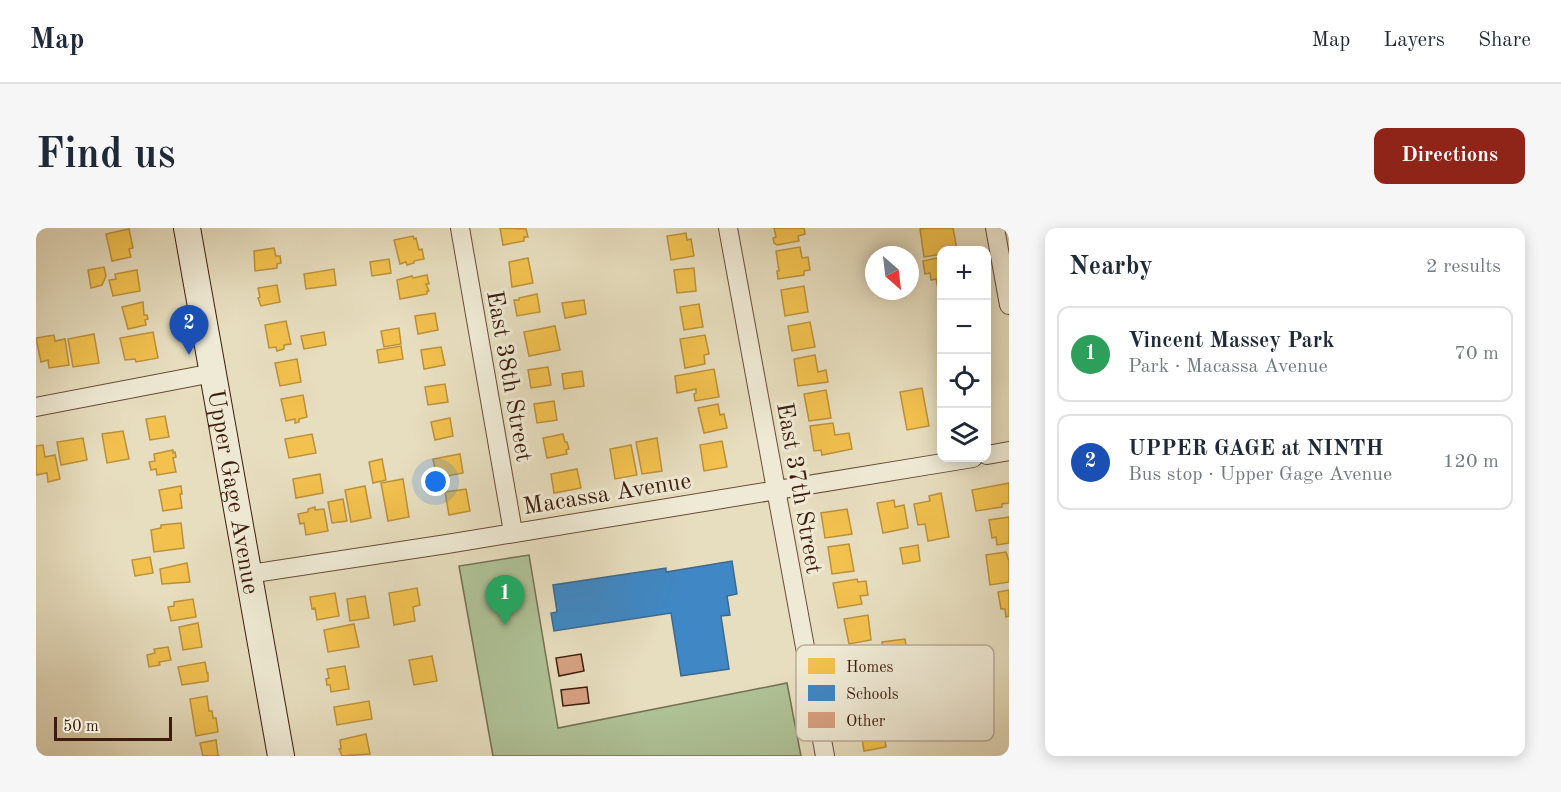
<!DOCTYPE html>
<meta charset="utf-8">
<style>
:root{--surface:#fff;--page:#f6f6f7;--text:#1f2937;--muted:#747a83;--line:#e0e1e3;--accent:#8f2418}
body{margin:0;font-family:"Old Standard TT",serif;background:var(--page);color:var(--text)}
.controls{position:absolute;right:18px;top:18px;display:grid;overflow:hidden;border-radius:12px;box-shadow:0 3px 15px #0003}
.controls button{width:54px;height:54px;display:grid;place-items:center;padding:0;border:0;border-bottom:2px solid var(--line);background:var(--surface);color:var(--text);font:30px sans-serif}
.compass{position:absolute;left:829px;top:18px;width:54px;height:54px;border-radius:50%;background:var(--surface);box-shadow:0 3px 15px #0003;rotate:152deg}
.scale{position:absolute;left:18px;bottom:15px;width:118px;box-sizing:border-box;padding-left:6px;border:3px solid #3d1c0b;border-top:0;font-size:16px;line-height:21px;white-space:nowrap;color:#3d1c0b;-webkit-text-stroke:4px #efead5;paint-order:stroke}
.you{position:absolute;left:400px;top:254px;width:21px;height:21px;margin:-15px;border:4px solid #fff;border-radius:50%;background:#1a73e8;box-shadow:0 0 0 9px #1a73e833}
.badge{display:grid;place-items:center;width:39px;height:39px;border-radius:50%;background:var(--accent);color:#fff;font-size:20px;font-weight:700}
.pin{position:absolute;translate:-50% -50px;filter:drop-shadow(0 2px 3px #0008)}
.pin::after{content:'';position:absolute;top:32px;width:21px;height:18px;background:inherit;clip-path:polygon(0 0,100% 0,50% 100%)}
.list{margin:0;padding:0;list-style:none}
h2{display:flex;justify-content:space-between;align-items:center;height:78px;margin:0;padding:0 24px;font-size:26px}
h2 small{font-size:20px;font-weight:400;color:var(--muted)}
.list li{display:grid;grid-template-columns:39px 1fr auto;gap:18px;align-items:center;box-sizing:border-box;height:96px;margin:0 12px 12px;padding:0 12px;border:2px solid var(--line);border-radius:12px}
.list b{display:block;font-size:22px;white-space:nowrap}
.list p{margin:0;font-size:20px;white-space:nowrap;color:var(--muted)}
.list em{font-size:20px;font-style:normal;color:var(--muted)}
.icon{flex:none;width:33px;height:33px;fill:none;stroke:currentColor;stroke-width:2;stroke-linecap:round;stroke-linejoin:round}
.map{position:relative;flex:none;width:973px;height:528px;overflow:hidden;border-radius:12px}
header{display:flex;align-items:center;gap:36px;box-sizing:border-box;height:84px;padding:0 30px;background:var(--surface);border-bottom:2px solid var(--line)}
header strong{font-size:28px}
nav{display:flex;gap:33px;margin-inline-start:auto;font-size:21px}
.intro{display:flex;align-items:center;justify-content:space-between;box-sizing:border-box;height:144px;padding:0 36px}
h1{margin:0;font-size:42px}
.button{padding:15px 27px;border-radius:12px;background:var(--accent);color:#fff;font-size:21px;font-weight:700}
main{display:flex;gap:36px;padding:0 36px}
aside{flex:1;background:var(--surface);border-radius:12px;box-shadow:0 3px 15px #0003}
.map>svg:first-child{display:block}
.green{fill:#afc297;stroke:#766f51;stroke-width:1.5}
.homes{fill:#f2c14e;stroke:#bc903a;stroke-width:1.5}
.schools{fill:#3f88c5;stroke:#3e688d;stroke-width:1.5}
.building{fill:#d7a181;stroke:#3d1c0b;stroke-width:1.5}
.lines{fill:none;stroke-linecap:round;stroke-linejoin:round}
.street-casing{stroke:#684c38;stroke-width:20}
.secondary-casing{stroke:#3d1c0b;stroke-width:28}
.street{stroke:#efead5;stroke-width:18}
.secondary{stroke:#efead5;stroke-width:26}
.labels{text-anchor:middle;stroke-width:6;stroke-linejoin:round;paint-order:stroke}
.street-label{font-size:24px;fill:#3d1c0b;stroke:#efead5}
.key{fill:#efead5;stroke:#baac98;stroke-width:1.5}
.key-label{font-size:16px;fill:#3d1c0b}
</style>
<header>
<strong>Map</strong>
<nav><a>Map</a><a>Layers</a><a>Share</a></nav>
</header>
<div class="intro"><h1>Find us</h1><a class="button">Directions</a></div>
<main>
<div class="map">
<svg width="973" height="528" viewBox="0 0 973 528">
<rect width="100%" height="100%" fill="#e7debf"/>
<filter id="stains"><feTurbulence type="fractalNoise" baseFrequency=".00333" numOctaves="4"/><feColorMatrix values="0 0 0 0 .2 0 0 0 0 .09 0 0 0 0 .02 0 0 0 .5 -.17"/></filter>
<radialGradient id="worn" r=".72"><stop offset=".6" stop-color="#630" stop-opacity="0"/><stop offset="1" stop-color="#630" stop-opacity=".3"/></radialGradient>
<path class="green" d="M 493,327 L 522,500 L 751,455 L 765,528 L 457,528 L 423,338 Z"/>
<path class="homes" d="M 464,0 L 490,1 L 492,9 L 488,9 L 488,13 L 467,17 Z
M 738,0 L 768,0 L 769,6 L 762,8 L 763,13 L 741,17 L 738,15 L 737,10 L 740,9 Z
M 889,0 L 917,0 L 921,22 L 906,22 L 906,26 L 888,29 L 884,1 Z
M 93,1 L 97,20 L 93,21 L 95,29 L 76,33 L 70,6 Z
M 650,5 L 651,12 L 655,11 L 658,28 L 635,32 L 631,8 Z
M 377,8 L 378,11 L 380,10 L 383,22 L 386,21 L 388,31 L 378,33 L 378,35 L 371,37 L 370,34 L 364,36 L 358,12 Z
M 764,19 L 766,30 L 772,29 L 774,42 L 768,43 L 768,47 L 742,51 L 741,43 L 743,43 L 740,23 Z
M 238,20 L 240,28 L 244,28 L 245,35 L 241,36 L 241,40 L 219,43 L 218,23 Z
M 906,29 L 906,60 L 902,61 L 900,51 L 895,52 L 894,45 L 889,46 L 887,33 Z
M 492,30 L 497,55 L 476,59 L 473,34 Z
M 353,31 L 355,45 L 336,48 L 334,34 Z
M 68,39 L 70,48 L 66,57 L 55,60 L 52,42 Z
M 658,40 L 660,63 L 641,65 L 638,42 Z
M 298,41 L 300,57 L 270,61 L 268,46 Z
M 101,42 L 104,63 L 77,68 L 73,52 L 80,51 L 79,46 Z
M 391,47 L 393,56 L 390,56 L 393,63 L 391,63 L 391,66 L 364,71 L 361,52 L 376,48 L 377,50 Z
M 241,57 L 244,74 L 225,78 L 222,70 L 224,69 L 222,60 Z
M 768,58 L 772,84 L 749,88 L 745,62 Z
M 501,66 L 504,84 L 481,88 L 478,72 L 483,72 L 483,70 Z
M 548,72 L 550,86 L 529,90 L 526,75 Z
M 107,74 L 108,87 L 111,87 L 112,91 L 109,92 L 110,97 L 92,101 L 86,79 Z
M 663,76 L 667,99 L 648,102 L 644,79 Z
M 399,85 L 402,102 L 382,106 L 379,88 Z
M 250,93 L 255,116 L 248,117 L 248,121 L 241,123 L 240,119 L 233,120 L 229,97 Z
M 774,94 L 779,119 L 756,123 L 752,98 Z
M 519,98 L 524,122 L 493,128 L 488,104 Z
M 363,100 L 365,116 L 348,119 L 345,103 Z
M 117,104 L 122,130 L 100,134 L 99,131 L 89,132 L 84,110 Z
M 288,104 L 290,117 L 268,121 L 265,108 Z
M 58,106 L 63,135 L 37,139 L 32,111 Z
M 18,107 L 19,113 L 29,111 L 33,137 L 13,140 L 12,132 L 5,134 L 0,110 Z
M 669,107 L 673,126 L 668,127 L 669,136 L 649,140 L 644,111 Z
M 365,118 L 367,131 L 343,135 L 341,122 Z
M 405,119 L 409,137 L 388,141 L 385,122 Z
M 779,127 L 782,144 L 790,142 L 792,154 L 762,158 L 758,131 Z
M 261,131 L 265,154 L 244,158 L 239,135 Z
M 512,139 L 515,157 L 495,160 L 492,142 Z
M 678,141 L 683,169 L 659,173 L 658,166 L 660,165 L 660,161 L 641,165 L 639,148 Z
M 546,143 L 548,158 L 528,161 L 526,146 Z
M 409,156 L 412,174 L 392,177 L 389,159 Z
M 886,160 L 893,198 L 871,202 L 864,164 Z
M 790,162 L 795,190 L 773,193 L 768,166 Z
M 267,167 L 271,189 L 263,191 L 263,194 L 259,195 L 259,191 L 250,193 L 245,171 Z
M 518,173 L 521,192 L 501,195 L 498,176 Z
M 682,176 L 684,187 L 688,186 L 691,200 L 668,205 L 662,180 Z
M 129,188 L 133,209 L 114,212 L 110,191 Z
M 414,190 L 417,208 L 399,212 L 395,194 Z
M 797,195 L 799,207 L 813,205 L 816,221 L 786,227 L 785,222 L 778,223 L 774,198 Z
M 87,203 L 93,231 L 71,235 L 66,206 Z
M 276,206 L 280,225 L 253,230 L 249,211 Z
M 527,206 L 529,214 L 531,214 L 533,221 L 530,222 L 531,226 L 511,230 L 507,210 Z
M 47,210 L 51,232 L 25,237 L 21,214 Z
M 621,210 L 626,243 L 606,246 L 600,214 Z
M 686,213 L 691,239 L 668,243 L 664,217 Z
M 7,217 L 9,229 L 19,227 L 24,251 L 12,254 L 11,245 L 0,247 L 0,218 Z
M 595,217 L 601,247 L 579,251 L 574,221 Z
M 137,222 L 137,225 L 139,224 L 140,229 L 137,230 L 140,244 L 121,247 L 120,241 L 115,242 L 113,234 L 119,233 L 118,226 Z
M 424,226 L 427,245 L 401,250 L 397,231 Z
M 346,231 L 350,252 L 337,255 L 333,234 Z
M 541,241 L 545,260 L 518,265 L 515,246 Z
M 284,246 L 287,265 L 260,270 L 257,251 Z
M 367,251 L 373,289 L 352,293 L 345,255 Z
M 973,255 L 973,275 L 966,276 L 966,279 L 940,283 L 936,262 Z
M 145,258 L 146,266 L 144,266 L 146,280 L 127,283 L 123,262 Z
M 329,258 L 335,290 L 315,294 L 309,262 Z
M 430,261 L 434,283 L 413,287 L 409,264 Z
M 905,265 L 913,309 L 892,313 L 889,296 L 882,297 L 878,276 L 894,273 L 893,268 Z
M 307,271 L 311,293 L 296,295 L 292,274 Z
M 858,272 L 859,279 L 868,277 L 872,300 L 847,305 L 841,275 Z
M 279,279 L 279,282 L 288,281 L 292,303 L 270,307 L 268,295 L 264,296 L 262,286 L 272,284 L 272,281 Z
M 811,281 L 816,306 L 789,310 L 785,285 Z
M 973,289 L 973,315 L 961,317 L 960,309 L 956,310 L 953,292 Z
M 145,295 L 148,320 L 118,324 L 115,302 L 125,300 L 125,297 Z
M 813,316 L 818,343 L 796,346 L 792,319 Z
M 882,317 L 884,333 L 867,336 L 864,320 Z
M 970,324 L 973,333 L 973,354 L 954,357 L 950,327 Z
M 114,329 L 117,345 L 99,348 L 96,332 Z
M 151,335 L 154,354 L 126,356 L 124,341 Z
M 821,351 L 822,354 L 830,353 L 832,367 L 824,368 L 826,376 L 802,380 L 797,355 Z
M 381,360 L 384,377 L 377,379 L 379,393 L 358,397 L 353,365 Z
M 973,362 L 973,388 L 970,389 L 969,381 L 965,381 L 962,364 Z
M 299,365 L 303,388 L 281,392 L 279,380 L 276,381 L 274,369 Z
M 329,368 L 333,390 L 314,393 L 311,371 Z
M 157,371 L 160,389 L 135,393 L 132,379 L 138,378 L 138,374 Z
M 832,387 L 835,412 L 813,416 L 808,391 Z
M 162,395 L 166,419 L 147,422 L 143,399 Z
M 318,396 L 323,419 L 292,424 L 288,402 Z
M 869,411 L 871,424 L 848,428 L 846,414 Z
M 132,419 L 135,432 L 123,434 L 124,437 L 113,439 L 111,427 L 119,425 L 118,421 Z
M 396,428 L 401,453 L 378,457 L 373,432 Z
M 169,434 L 171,445 L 172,445 L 172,453 L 146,457 L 142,439 Z
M 309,438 L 313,461 L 295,464 L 294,457 L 291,457 L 290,451 L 293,450 L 291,441 Z
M 171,468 L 173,483 L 176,483 L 177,490 L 180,490 L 182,504 L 160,508 L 154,471 Z
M 333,473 L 336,491 L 301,497 L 298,479 Z
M 846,493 L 850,519 L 828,523 L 824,496 Z
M 330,506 L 334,526 L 306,528 L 303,521 L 305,521 L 304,512 Z
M 180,512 L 182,527 L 183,528 L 167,528 L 164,515 Z"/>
<path class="schools" d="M 696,333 L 701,366 L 691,368 L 694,387 L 685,388 L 693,441 L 645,448 L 635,385 L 518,403 L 515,385 L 521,384 L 517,357 L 630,340 L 630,344 Z"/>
<path class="building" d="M 545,426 L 548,443 L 523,448 L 520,430 Z
M 551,459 L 553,475 L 527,478 L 525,462 Z"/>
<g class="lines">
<defs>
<path id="street" d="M 424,0 L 477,304
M 692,0 L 789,528
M 959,0 L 973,77
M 0,179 L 177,145
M 951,227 L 973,223
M 213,346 L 411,316 L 937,230"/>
<g id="secondary">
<path id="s1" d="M 151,0 L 245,528"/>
</g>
</defs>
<use href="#street" class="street-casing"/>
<use href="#secondary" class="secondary-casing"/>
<use href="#street" class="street"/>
<use href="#secondary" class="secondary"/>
</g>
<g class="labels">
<g class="street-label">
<text transform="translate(474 148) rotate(80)" y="8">East 38th Street</text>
<text transform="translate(764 260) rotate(80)" y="8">East 37th Street</text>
<text dy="8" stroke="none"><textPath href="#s1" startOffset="268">Upper Gage Avenue</textPath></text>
<text transform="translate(571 265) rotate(-9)" y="8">Macassa Avenue</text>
</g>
</g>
<rect x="760" y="417" width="198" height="96" rx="9" class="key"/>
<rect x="772" y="430" width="27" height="16" fill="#f2c14e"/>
<rect x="772" y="457" width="27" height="16" fill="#3f88c5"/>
<rect x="772" y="484" width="27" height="16" fill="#d7a181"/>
<g class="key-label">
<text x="810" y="444">Homes</text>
<text x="810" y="471">Schools</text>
<text x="810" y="498">Other</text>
</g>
<rect width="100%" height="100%" filter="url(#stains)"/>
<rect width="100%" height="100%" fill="url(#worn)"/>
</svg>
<div class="controls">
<button>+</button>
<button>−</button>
<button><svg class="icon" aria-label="locate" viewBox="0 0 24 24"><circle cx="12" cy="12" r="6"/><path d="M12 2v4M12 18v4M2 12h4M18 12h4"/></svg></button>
<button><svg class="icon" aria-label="layers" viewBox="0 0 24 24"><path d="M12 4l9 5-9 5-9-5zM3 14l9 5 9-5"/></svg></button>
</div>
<svg class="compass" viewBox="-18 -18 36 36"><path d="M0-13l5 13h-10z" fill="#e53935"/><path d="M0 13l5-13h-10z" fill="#747a83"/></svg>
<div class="scale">50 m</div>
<div class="you"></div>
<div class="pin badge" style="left:469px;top:397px;background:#2e9e5b">1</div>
<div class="pin badge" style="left:153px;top:127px;background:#1a4fb4">2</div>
</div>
<aside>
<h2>Nearby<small>2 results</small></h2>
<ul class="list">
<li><span class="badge" style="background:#2e9e5b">1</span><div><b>Vincent Massey Park</b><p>Park · Macassa Avenue</p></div><em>70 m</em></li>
<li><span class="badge" style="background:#1a4fb4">2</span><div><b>UPPER GAGE at NINTH</b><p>Bus stop · Upper Gage Avenue</p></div><em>120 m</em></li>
</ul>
</aside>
</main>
